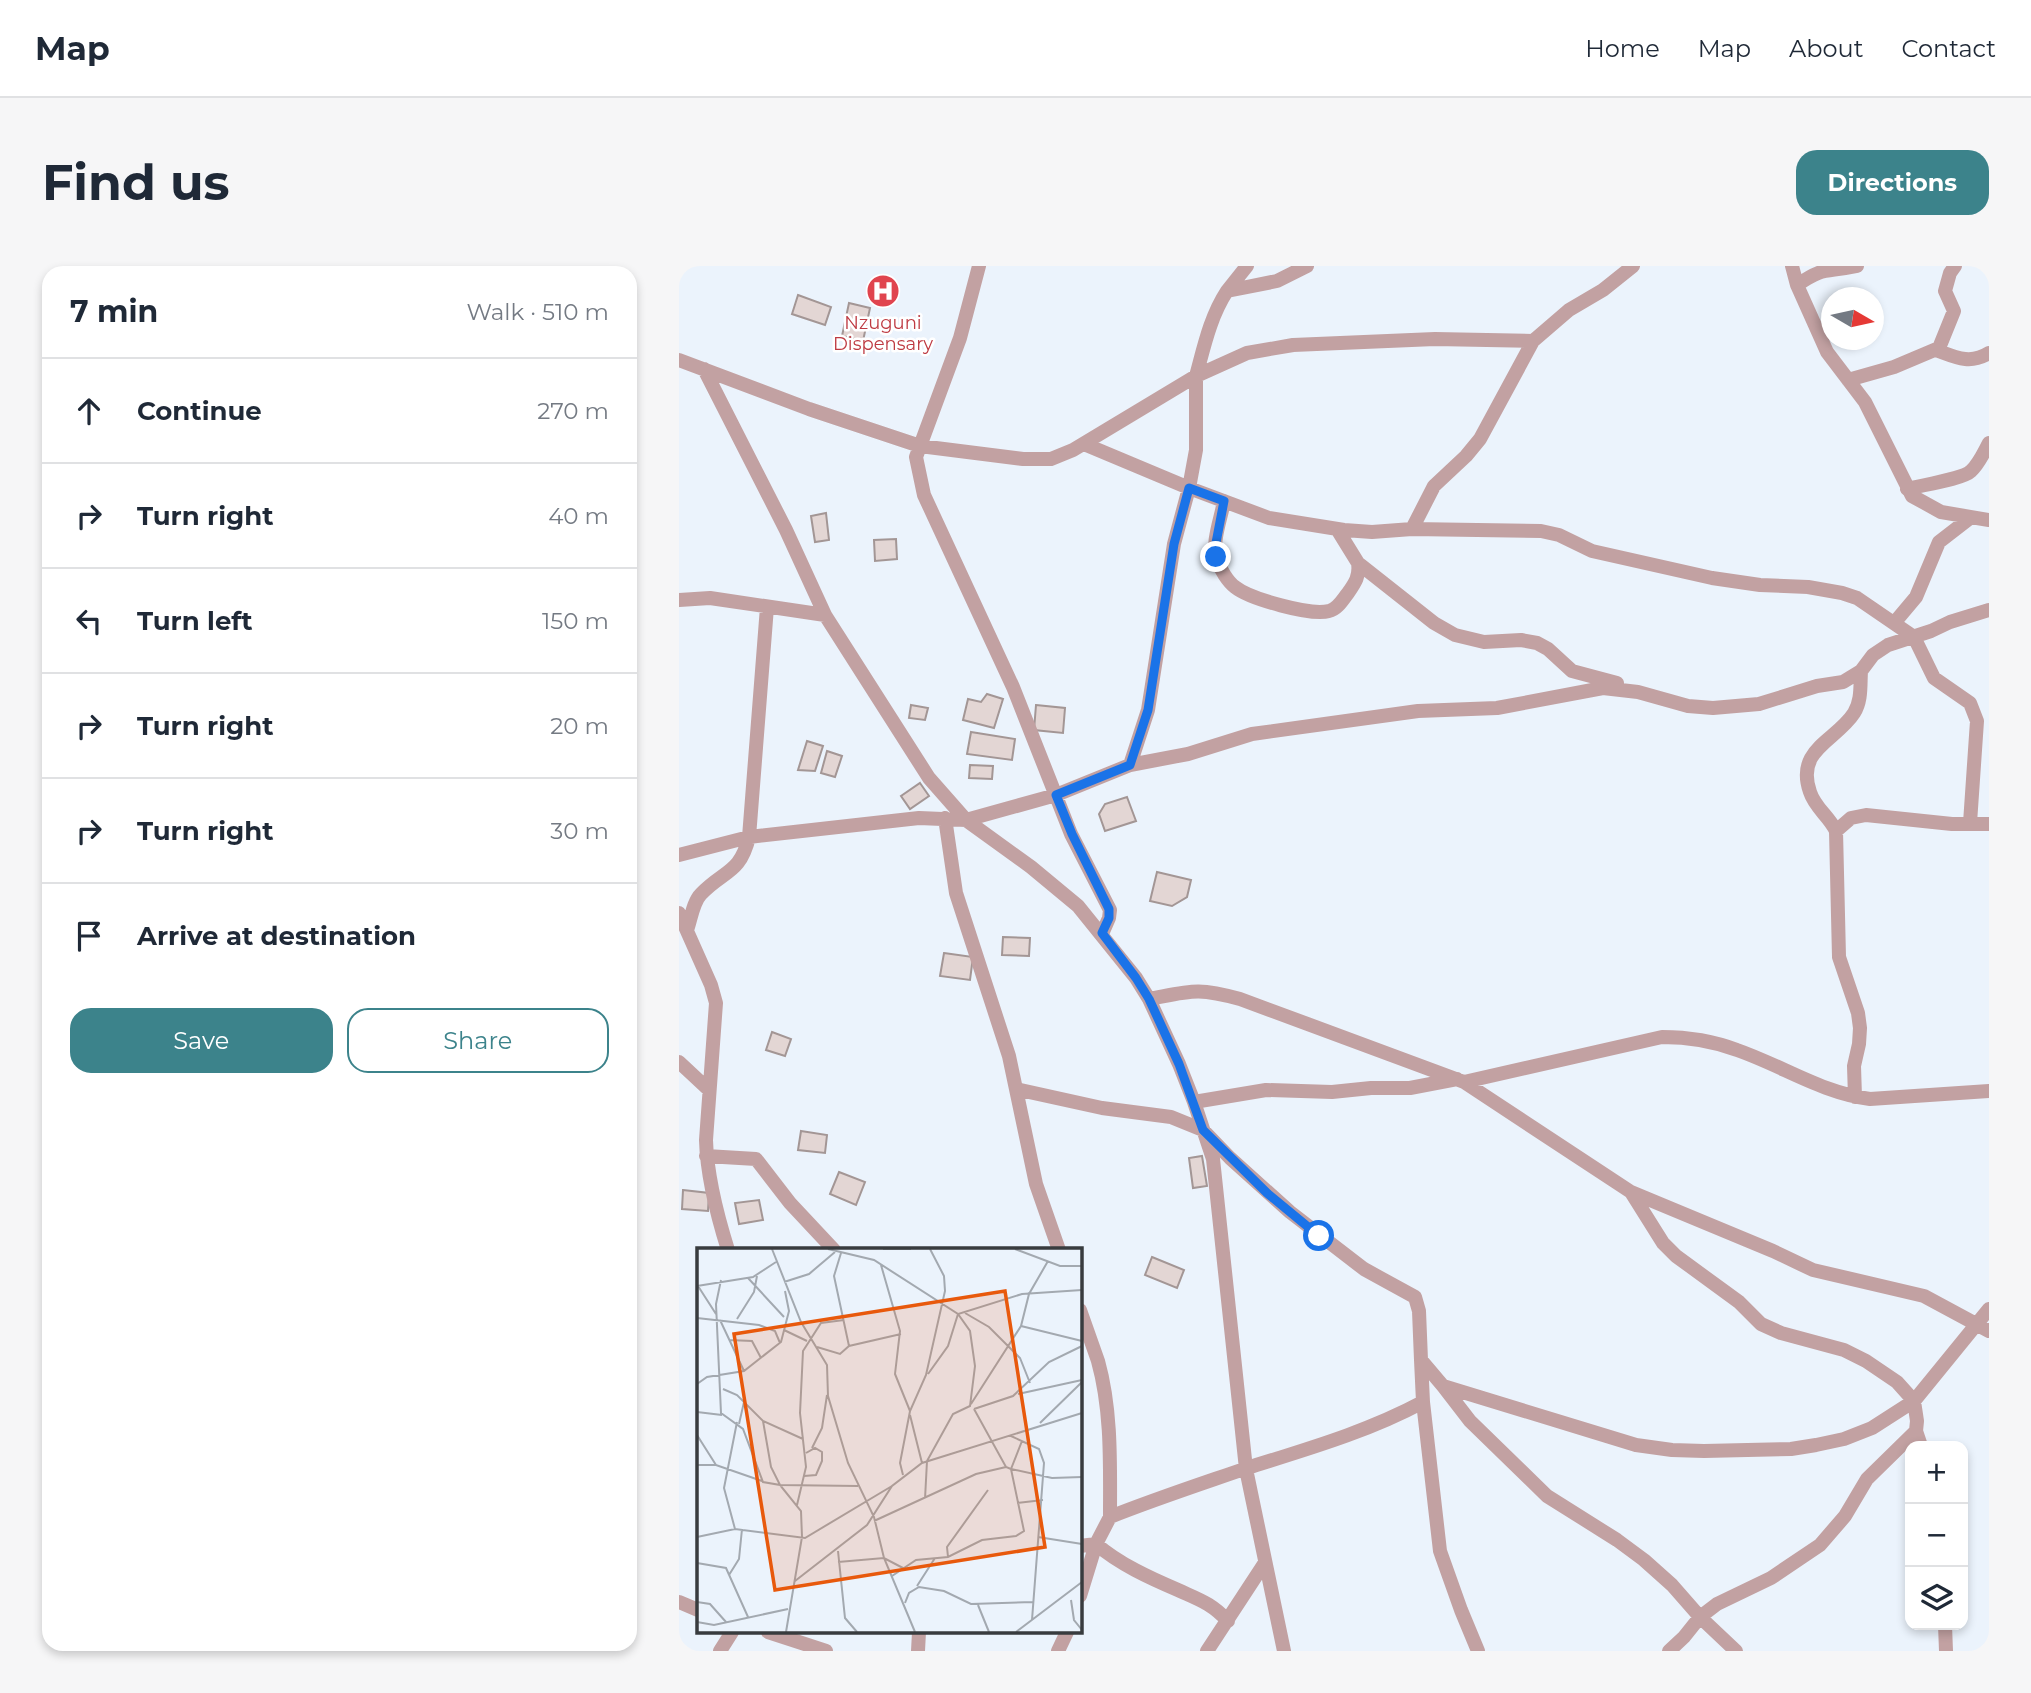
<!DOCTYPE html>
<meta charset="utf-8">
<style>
:root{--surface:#fff;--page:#f6f6f7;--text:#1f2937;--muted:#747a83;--line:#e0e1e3;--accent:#3c838b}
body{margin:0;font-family:Montserrat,sans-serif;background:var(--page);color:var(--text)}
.controls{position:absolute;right:21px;bottom:21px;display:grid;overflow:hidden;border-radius:14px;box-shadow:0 4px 10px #0003}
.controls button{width:63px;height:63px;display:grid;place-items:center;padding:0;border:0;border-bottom:2px solid var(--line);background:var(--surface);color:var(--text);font:35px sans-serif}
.compass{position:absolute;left:1142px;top:21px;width:63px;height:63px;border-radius:50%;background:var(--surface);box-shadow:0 4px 10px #0003;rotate:99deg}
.stop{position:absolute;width:21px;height:21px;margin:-16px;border:5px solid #1a73e8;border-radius:50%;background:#fff}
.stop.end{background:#1a73e8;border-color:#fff;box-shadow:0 2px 7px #0008}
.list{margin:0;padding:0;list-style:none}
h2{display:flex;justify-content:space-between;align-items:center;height:91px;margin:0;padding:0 28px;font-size:30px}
h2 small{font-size:23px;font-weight:400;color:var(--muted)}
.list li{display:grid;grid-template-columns:46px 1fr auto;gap:21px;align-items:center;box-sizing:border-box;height:105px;padding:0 28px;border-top:2px solid var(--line)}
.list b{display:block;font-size:26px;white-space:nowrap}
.list em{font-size:23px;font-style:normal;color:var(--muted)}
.actions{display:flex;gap:14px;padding:21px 28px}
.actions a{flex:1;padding:16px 0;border:2px solid var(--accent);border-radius:21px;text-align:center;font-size:24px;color:var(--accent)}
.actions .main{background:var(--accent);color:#fff}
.icon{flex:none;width:38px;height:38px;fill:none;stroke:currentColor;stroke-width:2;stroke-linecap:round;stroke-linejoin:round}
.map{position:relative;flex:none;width:1310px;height:1385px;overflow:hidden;border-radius:21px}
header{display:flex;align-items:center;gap:42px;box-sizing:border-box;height:98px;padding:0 35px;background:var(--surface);border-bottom:2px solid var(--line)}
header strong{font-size:33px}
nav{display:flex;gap:38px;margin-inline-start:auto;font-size:24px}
.intro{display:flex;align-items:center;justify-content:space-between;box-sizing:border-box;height:168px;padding:0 42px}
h1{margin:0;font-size:49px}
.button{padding:18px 32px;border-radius:21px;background:var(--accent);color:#fff;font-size:24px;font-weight:700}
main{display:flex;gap:42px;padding:0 42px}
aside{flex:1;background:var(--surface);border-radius:21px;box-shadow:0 4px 10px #0003}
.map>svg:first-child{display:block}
.building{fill:#e3d6d4;stroke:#a39695;stroke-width:2}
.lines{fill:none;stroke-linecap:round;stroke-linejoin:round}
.minor{stroke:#c2a1a2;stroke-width:14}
.route{stroke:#1a73e8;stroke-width:9}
.labels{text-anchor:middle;stroke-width:5;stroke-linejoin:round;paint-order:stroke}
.health-label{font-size:18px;fill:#be3a42;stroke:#fff}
.inset-road{fill:none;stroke:#a3a9b0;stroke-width:2}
.view{fill:#e8590c;fill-opacity:0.15;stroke:#e8590c;stroke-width:3.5}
.inset-edge{fill:none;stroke:#383b3e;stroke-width:3.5}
</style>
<header>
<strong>Map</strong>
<nav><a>Home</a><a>Map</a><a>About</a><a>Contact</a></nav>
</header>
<div class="intro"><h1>Find us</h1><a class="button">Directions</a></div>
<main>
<aside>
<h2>7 min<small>Walk · 510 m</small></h2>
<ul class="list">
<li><svg class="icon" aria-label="ahead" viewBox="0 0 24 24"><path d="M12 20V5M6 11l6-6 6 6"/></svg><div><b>Continue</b></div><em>270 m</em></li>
<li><svg class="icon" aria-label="right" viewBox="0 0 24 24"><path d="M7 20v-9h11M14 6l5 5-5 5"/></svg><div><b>Turn right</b></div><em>40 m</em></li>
<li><svg class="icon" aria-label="left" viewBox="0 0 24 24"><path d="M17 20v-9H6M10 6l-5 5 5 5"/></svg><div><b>Turn left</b></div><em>150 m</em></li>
<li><svg class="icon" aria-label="right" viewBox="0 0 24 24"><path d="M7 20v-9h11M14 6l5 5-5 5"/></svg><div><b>Turn right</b></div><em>20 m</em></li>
<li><svg class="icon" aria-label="right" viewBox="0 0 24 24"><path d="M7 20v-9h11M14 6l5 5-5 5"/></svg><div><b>Turn right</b></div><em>30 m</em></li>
<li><svg class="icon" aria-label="arrive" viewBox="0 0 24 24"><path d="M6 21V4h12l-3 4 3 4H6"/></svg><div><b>Arrive at destination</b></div></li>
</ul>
<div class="actions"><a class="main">Save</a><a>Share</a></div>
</aside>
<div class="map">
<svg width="1310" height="1385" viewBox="0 0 1310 1385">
<rect width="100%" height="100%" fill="#ebf3fc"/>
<path class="building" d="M 119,29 L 152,41 L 146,59 L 113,48 Z
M 170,37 L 191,42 L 184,75 L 163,70 Z
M 147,247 L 150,274 L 136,276 L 132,250 Z
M 217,273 L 218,293 L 196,295 L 195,274 Z
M 308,428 L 324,433 L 315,462 L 284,454 L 289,433 L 302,436 Z
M 232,439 L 249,442 L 246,454 L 230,452 Z
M 357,439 L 386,442 L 384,467 L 355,464 Z
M 292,466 L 336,473 L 333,494 L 288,488 Z
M 128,475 L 144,480 L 136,505 L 119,504 Z
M 148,485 L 163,490 L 156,511 L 142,507 Z
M 291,499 L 314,500 L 313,513 L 290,512 Z
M 241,517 L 250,530 L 231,543 L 222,530 Z
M 448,531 L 457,555 L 426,565 L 420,548 L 426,538 Z
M 478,606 L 512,614 L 508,631 L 493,640 L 471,635 Z
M 324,671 L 351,672 L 350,690 L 323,689 Z
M 265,687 L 294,691 L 291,714 L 261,710 Z
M 93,766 L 112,773 L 106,790 L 87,784 Z
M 122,865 L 148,869 L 146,887 L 119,884 Z
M 523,890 L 528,920 L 514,922 L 510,892 Z
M 160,906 L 186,916 L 177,939 L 151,928 Z
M 4,924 L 30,927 L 29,945 L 3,943 Z
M 80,934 L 84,954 L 60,958 L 56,937 Z
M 473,991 L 505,1004 L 498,1022 L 466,1009 Z"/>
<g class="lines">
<path class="minor" d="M 300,0 L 281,72 L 237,191 L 245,229 L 334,421 L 392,568 L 431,644 L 430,652 L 423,668
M 1113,0 L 1118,19 L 1148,86 L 1186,136 L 1233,230 L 1262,246 L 1310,254
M 1118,19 C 1146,0 1145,7 1178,0
M 548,25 L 568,0
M 1257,84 C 1276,91 1291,99 1310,87
M 0,94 L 130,143 L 241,180 L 344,193 L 372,193 L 394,184 L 517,110 C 525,81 531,51 548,25 L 598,15 L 628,0
M 25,103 L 107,264 L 146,349 L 250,512 L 287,554 L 352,601 L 399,640 L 457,712 L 470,733 L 500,798 L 515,836 L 534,893 L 567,1203 L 605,1385
M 1169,114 L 1215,101 L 1260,82 L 1275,45 L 1266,25 L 1271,7 L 1276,0
M 405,178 L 510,222 L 590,252 L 665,264 L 693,266 L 733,263 L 862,265 L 880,269 L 913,285 L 1033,312 L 1081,319 L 1129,321 L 1163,327 L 1178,332 L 1235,371 L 1255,412 L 1291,437 L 1298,455 L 1291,557
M 1228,223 C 1243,219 1284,213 1292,205 C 1300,198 1305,186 1310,177
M 545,235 C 542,253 532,277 538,294 C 541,303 549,316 556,321 C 571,333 632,350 650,345 C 659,343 664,333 669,327 C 676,317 681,310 679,297 L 658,263
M 733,263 L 755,220 L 787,190 L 801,173 L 854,75 L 890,44 L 924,24 L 954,0
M 679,297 L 755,357 L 776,369 L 805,376 L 842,374 L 858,377 L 869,383 L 893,405 L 938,417
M 0,334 L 31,332 L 146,349
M 1216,356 L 1237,331 L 1260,276 L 1291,252
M 451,499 L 469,444 L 495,278 L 510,222 L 517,184 L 517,110 L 568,87 L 614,79 L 756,73 L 854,75
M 266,552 L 277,627 L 330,790 L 357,918 L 380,984
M 1157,565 L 1172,552 L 1187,549 L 1273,558 L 1310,558
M 0,589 L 70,571 L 240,552 L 287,554 L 377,529 L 451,499 L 509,488 L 573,468 L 739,445 L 818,442 L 924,422 L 959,426 L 1009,440 L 1034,442 L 1080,438 L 1138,420 L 1164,416 L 1182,405 L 1194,389 L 1209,379 L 1252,365 L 1271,356 L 1310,344
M 0,647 L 32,719 L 37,737 L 27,874 C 28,911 38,949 49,984
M 8,664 C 12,653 14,636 22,628 C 45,604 61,608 70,571 L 88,341
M 470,733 C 512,725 518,721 561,733 L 785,816 L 952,926 L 1094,985 L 1134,1004 L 1245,1030 L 1310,1065
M 0,796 L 30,824
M 785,816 L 983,771 C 1009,771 1034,775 1058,784 C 1104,800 1143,827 1191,833 L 1310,825
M 337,823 L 423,842 L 492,851 L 524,864 L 551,892 L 611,946 L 685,1003 L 736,1031 L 740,1045 L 742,1094 L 764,1120 L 957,1179 L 993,1184 L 1025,1185 L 1112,1183 L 1137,1179 L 1165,1173 L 1193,1162 L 1235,1135 L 1310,1043
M 1176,831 L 1175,800 L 1180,778 L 1181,762 L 1179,747 L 1160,691 L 1157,565 C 1150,550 1136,542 1131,526 C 1116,483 1157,475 1175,447 C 1183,434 1181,419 1182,405
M 515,836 L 587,824 L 653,826 L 692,822 L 731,822 L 778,813
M 27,890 L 77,893 L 111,937 L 155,984
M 952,926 L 984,977 L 997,990 L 1060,1036 L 1082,1058 L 1102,1067 L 1165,1084 L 1187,1095 L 1218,1116 L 1235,1135 L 1238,1155 L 1237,1165 L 1242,1180
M 401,1044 C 407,1061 413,1078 419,1095 C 433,1145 431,1200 431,1251
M 742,1094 L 744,1136 L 761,1285 L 782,1344 L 799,1385
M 764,1120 L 791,1155 L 868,1230 L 938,1274 L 965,1294 L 993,1319 L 1021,1351 L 1057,1385
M 401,1280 L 417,1278 L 431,1251 C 476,1233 522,1218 568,1202 C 628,1183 688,1166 744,1136
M 401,1330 L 417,1278 C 440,1298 471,1312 499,1324 C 521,1334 532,1337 549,1355
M 0,1336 L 19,1344
M 1266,1359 L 1267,1385
M 89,1366 L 147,1385
M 41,1385 L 53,1366
M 239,1385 L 240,1366
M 379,1385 L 388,1366
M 528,1385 L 585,1298
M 990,1385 L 1005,1371 L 1021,1351 L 1038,1338 L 1092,1312 L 1141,1279 L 1166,1250 L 1188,1213 L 1237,1165"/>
</g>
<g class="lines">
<path class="route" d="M 537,291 L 536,282 L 545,235 L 510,222 L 495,278 L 469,444 L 451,499 L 377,529 L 393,568 L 430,643 L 430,652 L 423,667 L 457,712 L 470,733 L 500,798 L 524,864 L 588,927 L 640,970"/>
</g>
<defs>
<symbol id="hospital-disc" viewBox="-11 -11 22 22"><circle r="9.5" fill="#e0444e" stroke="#fff"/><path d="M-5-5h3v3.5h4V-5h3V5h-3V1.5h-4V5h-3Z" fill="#fff"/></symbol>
</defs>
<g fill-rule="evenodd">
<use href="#hospital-disc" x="185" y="6" width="38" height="38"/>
</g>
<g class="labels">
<g class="health-label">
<text x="204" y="63">Nzuguni<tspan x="204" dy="21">Dispensary</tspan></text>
</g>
</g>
<g transform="translate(18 982)">
<rect width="385" height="385" fill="#ebf3fc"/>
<path class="inset-road" d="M 75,1 L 104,74 L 130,117 L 131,148 L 151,215 L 177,269 L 187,310 L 218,384M 131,1 L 177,12 L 261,66 L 273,83 L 278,118 L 273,158 L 256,166 L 230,213 L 228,251M 186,1 L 214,1M 318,1 L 363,18 L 385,18M 144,5 L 137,28 L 152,98M 184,17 L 203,83 L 198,126 L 213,163M 51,30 L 87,69M 24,32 L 19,56 L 24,165 L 46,181 L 66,234 L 83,237 L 104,263 L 105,289 L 89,384M 87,34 L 112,26 L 138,4M 0,38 L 56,29 L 79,14M 1,38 L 19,66M 268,65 L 292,79 L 323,110 L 333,135M 0,70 L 62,77 L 78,83 L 83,95M 40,71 L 57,44 L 60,28M 23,72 L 47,123M 324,78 L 385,93M 87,82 L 110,93M 32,92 L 55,93 L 64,110M 120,99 L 143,106 L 152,98 L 204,86M 231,126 L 251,98 L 261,66 L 325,46 L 385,42M 0,136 L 10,129 L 47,123 L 84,94 L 92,63 L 88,43M 26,141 L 40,147 L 66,173 L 106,191M 321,146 L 385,132M 274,156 L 324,78 L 332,46 L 351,13M 277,161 L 316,148 L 352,114 L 385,98M 0,164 L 25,167M 213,167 L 225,215M 66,173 L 74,219 L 83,237 L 161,238M 343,175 L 385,134M 42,176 L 47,154M 0,187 L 19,217M 314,188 L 342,201 L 347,215 L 335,372M 325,193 L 314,221 L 355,230 L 385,229M 115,200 L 125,180 L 130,147M 0,217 L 19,217 L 65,233M 206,227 L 203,215 L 213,163 L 229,127 L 248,43 L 247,28 L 233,1M 107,228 L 119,227 L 125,213 L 125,204 L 118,200 L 109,205M 320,255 L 346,252M 100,257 L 109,219 L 103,165 L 106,103 L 124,75 L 147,72M 177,273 L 279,226 L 309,219M 38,281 L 27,240 L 40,174M 0,289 L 38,281 L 108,290 L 195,238M 341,289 L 385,296M 141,303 L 148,370 L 160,384M 251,309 L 250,299 L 291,242M 141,314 L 187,310 L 206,320M 0,315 L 29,320 L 51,369M 32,327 L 42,311 L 45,281M 195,328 L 219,312 L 251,309 L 285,292 L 319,288 L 327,283 L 314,221 L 309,219 L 277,161M 98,333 L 170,277 L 195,238 L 225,215 L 385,165M 220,338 L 238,310M 374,352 L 377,372 L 385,382M 0,354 L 13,356 L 29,374M 208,355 L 212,345 L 222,339 L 247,343 L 274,356 L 336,354M 281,357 L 292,384M 0,374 L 17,377 L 91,361M 319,384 L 385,334"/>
<path class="view" d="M 308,43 L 348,299 L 78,342 L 37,86 Z"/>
<rect width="385" height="385" class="inset-edge"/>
</g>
</svg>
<div class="controls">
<button>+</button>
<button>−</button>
<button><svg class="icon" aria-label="layers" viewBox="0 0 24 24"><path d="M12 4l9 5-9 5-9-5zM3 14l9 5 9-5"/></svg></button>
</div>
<svg class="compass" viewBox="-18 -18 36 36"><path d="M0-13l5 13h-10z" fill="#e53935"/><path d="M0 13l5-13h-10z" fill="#747a83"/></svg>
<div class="stop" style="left:640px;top:970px"></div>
<div class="stop end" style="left:537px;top:291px"></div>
</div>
</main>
